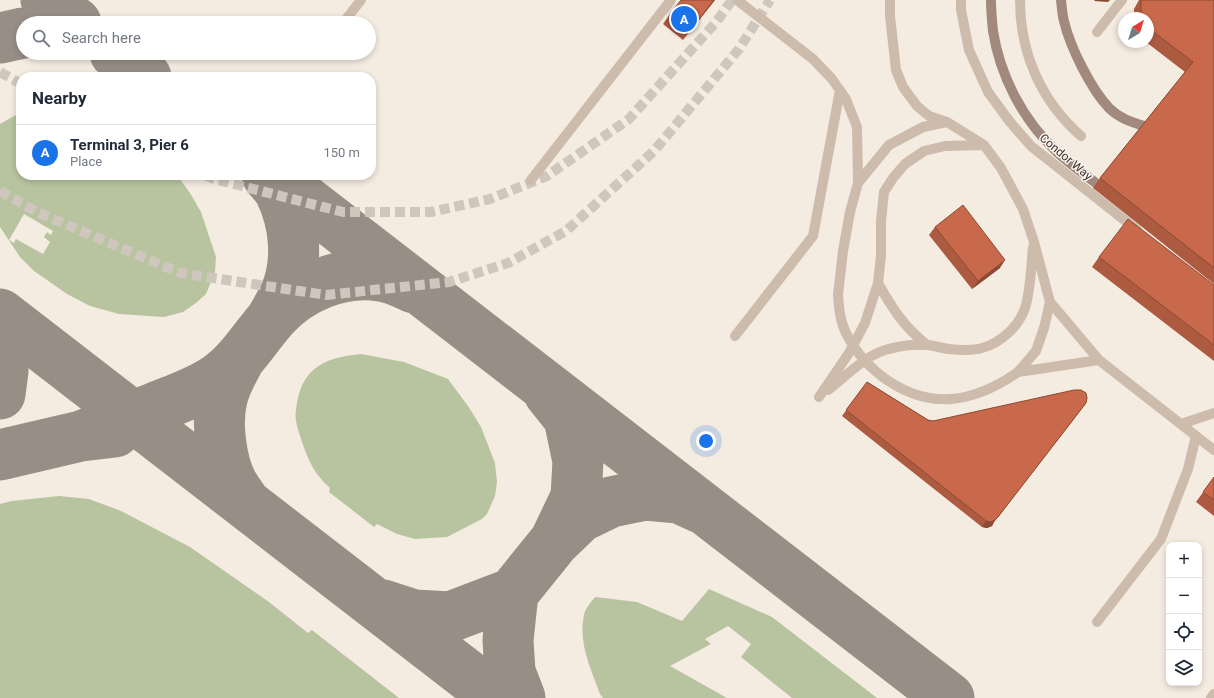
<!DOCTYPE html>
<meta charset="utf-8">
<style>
:root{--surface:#fff;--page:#f6f6f7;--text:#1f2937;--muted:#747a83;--line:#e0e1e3;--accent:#1a73e8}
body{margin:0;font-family:Roboto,sans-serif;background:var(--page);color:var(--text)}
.controls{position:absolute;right:12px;bottom:12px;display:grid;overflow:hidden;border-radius:8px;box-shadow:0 2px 6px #0003}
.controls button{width:36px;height:36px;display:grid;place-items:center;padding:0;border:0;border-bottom:1px solid var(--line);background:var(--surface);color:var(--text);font:20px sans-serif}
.compass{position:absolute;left:1118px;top:12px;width:36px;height:36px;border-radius:50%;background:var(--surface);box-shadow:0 2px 6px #0003;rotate:38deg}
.you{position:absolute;left:706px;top:441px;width:14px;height:14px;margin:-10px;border:3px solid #fff;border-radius:50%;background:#1a73e8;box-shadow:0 0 0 6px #1a73e833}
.badge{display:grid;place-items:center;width:26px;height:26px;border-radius:50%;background:var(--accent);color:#fff;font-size:13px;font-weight:700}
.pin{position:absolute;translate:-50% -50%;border:2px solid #fff;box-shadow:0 1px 4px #0006}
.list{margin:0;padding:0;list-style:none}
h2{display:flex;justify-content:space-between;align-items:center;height:52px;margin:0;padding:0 16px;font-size:17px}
h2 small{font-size:13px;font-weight:400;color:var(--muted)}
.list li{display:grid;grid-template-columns:26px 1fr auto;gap:12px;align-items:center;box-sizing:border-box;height:56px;padding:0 16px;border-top:1px solid var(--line)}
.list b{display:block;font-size:15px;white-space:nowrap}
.list p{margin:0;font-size:13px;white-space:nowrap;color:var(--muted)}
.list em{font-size:13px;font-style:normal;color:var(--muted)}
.icon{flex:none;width:22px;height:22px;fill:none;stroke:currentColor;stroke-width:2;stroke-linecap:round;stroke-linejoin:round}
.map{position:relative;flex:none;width:1214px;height:698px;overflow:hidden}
.search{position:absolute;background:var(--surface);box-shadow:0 2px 6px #0003;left:16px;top:16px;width:360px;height:44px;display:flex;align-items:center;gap:10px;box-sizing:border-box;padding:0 14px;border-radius:22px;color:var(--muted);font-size:15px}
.panel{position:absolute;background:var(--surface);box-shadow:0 2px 6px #0003;left:16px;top:72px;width:360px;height:108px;border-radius:16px}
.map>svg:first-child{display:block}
.green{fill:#b8c4a0;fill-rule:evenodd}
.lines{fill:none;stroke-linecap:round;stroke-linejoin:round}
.taxiway{stroke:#988e86;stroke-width:51}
.street-tunnel{stroke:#cfc6bd;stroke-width:10;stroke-dasharray:10 5;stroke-linecap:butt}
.lane{stroke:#cdbbac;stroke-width:10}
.secondary{stroke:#a18a7d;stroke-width:10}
.lane-bridge{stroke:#cdbbac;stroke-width:10}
.secondary-bridge{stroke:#a18a7d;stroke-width:10}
.wall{fill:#ac5a40}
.shaded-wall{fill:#8c4a34}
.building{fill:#c8694b;stroke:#8c4a34}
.labels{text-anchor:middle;stroke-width:3;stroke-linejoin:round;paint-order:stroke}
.street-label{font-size:12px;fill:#3b302b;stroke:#fbf5ee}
</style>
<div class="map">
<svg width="1214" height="698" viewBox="0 0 1214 698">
<rect width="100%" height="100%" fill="#f4ebe1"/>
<path class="green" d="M 21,114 L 21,175 L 177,175 L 190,193 L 201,212 L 216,257 L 215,272 L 206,294 L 196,303 L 183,312 L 164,317 L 119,314 L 90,306 L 67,294 L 34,271 L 20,257 L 0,227 L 0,124 L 14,116 ZM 24,214 L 53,231 L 51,235 L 47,232 L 44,237 L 50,242 L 43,254 L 16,239 L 14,243 L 9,240 Z
M 361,354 L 404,362 L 448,379 L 468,406 L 481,427 L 495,463 L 497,482 L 495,496 L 487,514 L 482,519 L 447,537 L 415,539 L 397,534 L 377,524 L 374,527 L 329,492 L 330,488 C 315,475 308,460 302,442 C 300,435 297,428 296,421 C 295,415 296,409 297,403 C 303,366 328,357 361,354 Z
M 59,496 L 89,499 L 121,511 L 190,547 L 269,602 L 308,633 L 312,630 L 399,698 L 0,698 L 0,504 L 12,501 Z
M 709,589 L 772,617 L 877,698 L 792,698 L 741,657 L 751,644 L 728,626 L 705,639 L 711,644 L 670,666 L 727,698 L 603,698 L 600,694 C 591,669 578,643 584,615 C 585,609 591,602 595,597 L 637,602 L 682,621 Z"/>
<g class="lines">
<path class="taxiway" d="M 46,0 L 76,23
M 0,38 L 23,33
M 115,53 L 146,77
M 267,175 C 271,181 277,186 280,192 C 295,223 299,262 285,294 C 281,302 277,309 273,316
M 272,175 L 949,698
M 0,314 L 497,698
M 0,342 L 3,371 L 0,394
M 239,360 C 232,373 225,385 222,399 C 216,423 221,461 232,483 C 236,490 241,497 246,504
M 81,436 C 105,427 130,417 154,408 C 176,399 198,392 217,379 C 241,363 255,337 274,316 C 299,288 341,270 380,276 C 392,277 403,283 414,288
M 0,455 L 81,436 L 115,432
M 555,541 L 580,517 L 611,502 L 645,495 L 679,498 L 701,508
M 383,605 L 414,615 L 450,617 L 513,593
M 520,698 L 510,672 L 508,640 L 513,593 L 555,541 L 576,497 L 578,461 L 569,418 L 549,393"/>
<path class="street-tunnel" d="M 0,72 L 21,84
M 205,175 L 214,179 L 343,212 L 431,212 L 490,199 L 547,176 L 629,119 L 717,21 L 732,0
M 0,191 L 37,212 L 180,273 L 326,295 L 449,282 L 508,263 L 566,231 L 654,151 L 739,49 L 770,0"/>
<path class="lane" d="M 737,0 L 813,59 L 832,79 L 846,99 L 857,127 L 858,183
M 890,0 L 890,16 L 896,70 L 903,87 L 917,106 L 929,116 L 947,122 L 984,145 L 1001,168 L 1023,209 L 1034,242 L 1050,302 L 1044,328 L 1036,351 L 1018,372
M 961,0 L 961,10 L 969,50 L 988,92 L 1010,122 L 1031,146 L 1137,230
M 1020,0 C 1020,53 1041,101 1081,136
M 343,23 L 361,0
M 1097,32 L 1122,0
M 531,180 L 671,0
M 878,283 C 892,308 904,327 927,345
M 838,295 L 843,251 L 850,212 L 858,183 L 889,145 L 923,127 L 947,122
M 735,336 L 813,236 L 840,90
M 1099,360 L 1214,450
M 1018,372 L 1099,360 L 1050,302
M 828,390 C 845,377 865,356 885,350 C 898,346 915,344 928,345 C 935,346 942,348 949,349 C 959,350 972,351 982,348 C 1001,343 1019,326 1025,308 C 1031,289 1031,267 1033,247
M 819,397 L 849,353 L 865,323 L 878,283 L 881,256 L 881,221 L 884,192 L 893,178 L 905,164 L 924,151 L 945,146 L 984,145
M 1181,424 L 1214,413
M 1097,622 L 1161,539 L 1188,469 L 1196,436
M 1211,698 L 1214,694"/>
<path class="secondary" d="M 1061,0 C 1062,7 1062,14 1064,21 C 1070,47 1091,89 1109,108 C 1119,118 1131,122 1144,126"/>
<path class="lane-bridge" d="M 838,295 C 839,308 840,321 846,333 C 865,371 907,402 951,399 C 976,397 998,386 1018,372"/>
<path class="secondary-bridge" d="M 991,0 C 991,10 992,21 993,31 C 1000,76 1023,120 1056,151 C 1072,166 1090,178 1106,191"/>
</g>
<path class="wall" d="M 715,0 L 683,40 L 663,24 L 670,14 Z
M 1139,0 L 1214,0 L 1214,284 L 1093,188 L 1100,178 L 1185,72 L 1146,42 L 1148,42 L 1148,18 L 1134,18 L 1134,9 Z
M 935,227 L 1000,268 L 972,289 L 929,235 Z
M 1099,257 L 1214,285 L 1214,361 L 1092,267 Z
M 867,382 L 928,420 L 933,421 L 1086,403 L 994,522 L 992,526 L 987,528 L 982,527 L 842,416 Z
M 1214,477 L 1214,516 L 1196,502 Z"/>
<path class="shaded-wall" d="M 714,0 L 715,0 L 683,40 L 691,30 Z
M 1095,0 L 1110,0 L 1108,2 L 1094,1 Z
M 1005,260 L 1000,268 L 972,289 L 978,281 Z
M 1086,403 L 994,522 L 992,526 L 987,528 L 982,527 L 986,521 Z"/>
<path class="building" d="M 681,0 L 714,0 L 691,30 L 670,14 Z
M 1141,0 L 1214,0 L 1214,268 L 1100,178 L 1193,62 L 1151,30 L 1148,25 L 1148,18 L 1144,18 L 1141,10 Z
M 963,205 L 1005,260 L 978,281 L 935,227 Z
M 1128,219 L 1214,285 L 1214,345 L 1099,257 Z
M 867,382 L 928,420 L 933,421 L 1074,390 L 1081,390 L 1086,393 L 1087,398 L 1086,403 L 998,517 L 995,520 L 991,522 L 986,521 L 846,410 Z
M 1214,477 L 1214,500 L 1203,492 Z"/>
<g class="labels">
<g class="street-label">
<text transform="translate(1066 157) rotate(40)" y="4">Condor Way</text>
</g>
</g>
</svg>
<div class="controls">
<button>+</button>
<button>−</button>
<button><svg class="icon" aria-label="locate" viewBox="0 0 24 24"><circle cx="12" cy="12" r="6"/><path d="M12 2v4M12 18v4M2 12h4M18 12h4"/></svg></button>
<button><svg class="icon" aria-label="layers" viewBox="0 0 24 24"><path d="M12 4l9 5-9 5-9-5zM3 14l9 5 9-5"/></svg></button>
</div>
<svg class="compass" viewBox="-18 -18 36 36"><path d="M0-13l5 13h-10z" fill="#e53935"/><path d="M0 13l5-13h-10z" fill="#747a83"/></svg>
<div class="you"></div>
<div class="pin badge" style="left:684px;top:19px">A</div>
<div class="search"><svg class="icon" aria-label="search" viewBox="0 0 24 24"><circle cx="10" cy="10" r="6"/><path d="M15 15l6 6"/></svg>Search here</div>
<section class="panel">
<h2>Nearby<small></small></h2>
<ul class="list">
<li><span class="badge">A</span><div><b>Terminal 3, Pier 6</b><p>Place</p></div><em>150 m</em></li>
</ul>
</section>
</div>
